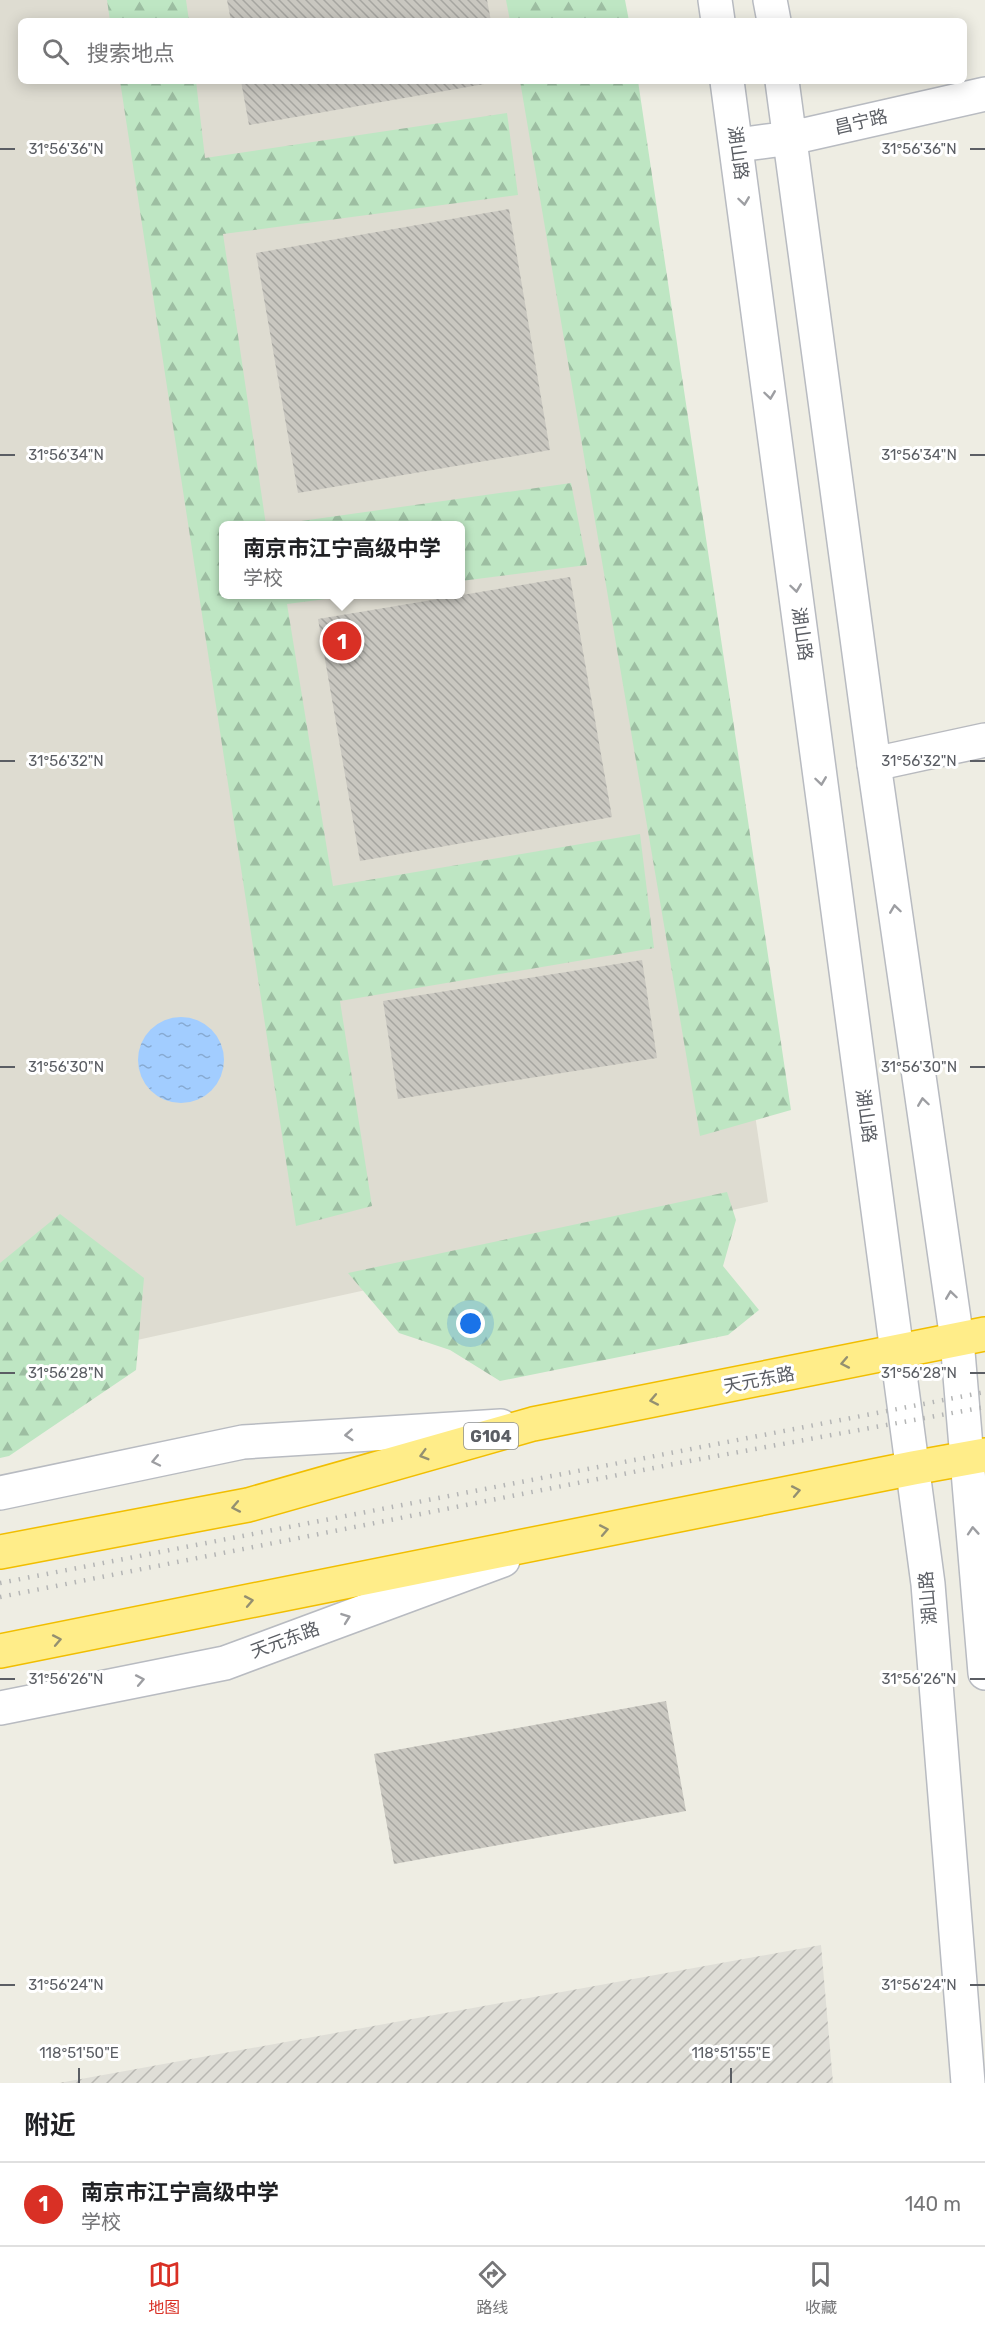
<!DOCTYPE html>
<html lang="zh">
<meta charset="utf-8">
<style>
:root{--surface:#fff;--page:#f6f6f6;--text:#202124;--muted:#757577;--line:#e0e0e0;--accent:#d93025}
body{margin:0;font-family:Rubik,"Noto Sans SC",sans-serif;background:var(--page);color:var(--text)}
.you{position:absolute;left:471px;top:1324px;width:21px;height:21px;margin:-15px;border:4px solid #fff;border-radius:50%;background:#1a73e8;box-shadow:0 0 0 9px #1a73e833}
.badge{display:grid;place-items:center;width:39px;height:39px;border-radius:50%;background:var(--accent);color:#fff;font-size:20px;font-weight:700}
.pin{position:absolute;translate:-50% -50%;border:3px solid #fff;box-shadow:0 2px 6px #0006}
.popup{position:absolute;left:219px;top:521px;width:246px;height:78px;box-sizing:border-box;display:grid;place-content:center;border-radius:9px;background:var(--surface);filter:drop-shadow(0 2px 4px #0005);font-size:20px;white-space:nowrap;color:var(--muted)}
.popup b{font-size:22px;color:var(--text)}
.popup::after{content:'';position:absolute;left:50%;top:100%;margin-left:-12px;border:12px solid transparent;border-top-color:var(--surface)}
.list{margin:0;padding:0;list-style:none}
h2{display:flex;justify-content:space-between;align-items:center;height:78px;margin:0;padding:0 24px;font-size:26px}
h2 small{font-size:20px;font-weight:400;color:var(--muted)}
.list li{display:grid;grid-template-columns:39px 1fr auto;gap:18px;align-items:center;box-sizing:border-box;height:84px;padding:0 24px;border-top:2px solid var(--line)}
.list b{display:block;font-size:22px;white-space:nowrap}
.list p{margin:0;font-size:20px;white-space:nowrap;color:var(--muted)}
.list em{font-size:20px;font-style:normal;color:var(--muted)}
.icon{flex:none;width:33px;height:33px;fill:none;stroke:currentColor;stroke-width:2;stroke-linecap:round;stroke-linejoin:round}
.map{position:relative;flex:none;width:985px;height:2083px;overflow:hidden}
.search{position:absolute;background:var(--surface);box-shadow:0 3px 15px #0003;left:18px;right:18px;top:18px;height:66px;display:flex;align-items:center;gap:15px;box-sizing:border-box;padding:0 21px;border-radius:9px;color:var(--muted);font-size:22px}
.sheet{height:162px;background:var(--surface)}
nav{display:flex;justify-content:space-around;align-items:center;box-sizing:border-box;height:84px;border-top:2px solid var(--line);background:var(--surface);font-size:16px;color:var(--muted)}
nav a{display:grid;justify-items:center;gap:3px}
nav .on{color:var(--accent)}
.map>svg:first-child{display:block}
.industrial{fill:url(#industrial-furrows)}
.education{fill:#dedcd1;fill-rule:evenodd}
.forest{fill:url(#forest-firs)}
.water{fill:url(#water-ripples)}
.building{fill:url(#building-back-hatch)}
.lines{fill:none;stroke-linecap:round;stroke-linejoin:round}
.street-casing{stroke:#b8babf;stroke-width:36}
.secondary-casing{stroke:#b8bbc1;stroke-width:36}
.highway-casing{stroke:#f1be00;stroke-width:36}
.street{stroke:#fff;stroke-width:33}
.secondary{stroke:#fff;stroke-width:33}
.highway{stroke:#ffed89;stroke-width:33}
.rail{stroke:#b4b5b5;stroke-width:4.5;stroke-dasharray:1.5 8;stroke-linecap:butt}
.oneway{stroke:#9d9ea2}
.oneway2{stroke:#949071}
.ticks{fill:none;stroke:#5b5e64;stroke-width:2}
.labels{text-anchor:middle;stroke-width:6;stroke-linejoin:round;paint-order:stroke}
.shield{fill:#fff;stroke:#8c8e92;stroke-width:1.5}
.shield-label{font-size:16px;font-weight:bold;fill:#5b5e64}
.street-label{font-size:18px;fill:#5b5e64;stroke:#fff}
.ticks-label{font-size:15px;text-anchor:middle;fill:#5b5e64;stroke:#fff;stroke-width:6;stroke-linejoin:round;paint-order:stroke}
</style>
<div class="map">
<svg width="985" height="2083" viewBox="0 0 985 2083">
<defs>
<pattern id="industrial-furrows" width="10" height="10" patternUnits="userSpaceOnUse" patternTransform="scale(1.5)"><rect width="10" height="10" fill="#dfded7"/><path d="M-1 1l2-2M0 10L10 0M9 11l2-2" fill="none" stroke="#b8b7b2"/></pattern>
<pattern id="forest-firs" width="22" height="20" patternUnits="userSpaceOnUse" patternTransform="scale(1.5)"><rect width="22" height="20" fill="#bee6c3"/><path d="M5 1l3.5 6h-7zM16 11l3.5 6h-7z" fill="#9dbea2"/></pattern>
<pattern id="water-ripples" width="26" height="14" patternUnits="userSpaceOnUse" patternTransform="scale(1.5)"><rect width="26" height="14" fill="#a2cdff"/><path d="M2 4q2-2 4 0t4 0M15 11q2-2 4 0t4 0" fill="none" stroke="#87aad2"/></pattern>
<pattern id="building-back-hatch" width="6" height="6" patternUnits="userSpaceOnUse" patternTransform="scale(1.5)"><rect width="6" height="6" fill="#c9c7c0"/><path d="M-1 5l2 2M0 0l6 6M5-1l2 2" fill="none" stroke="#a6a5a0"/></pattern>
</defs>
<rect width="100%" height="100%" fill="#eeede3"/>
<path class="industrial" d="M 821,1945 L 833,2083 L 59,2083 Z"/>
<path class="education" d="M 0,0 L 589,0 L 592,21 L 21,21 L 21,81 L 601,81 L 768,1202 L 0,1370 ZM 224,526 L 460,526 L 460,594 L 224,594 Z"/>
<path class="forest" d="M 107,0 L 186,0 L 189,21 L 110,21 Z
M 506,0 L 625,0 L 629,21 L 510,21 Z
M 120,81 L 196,81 L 205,158 L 507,113 L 518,195 L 223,234 L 266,525 L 224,526 L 224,594 L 357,595 L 287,604 L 333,886 L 640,834 L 654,948 L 340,1001 L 372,1206 L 296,1226 Z
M 520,81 L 638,81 L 791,1110 L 700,1136 Z
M 571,483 L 587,565 L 461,581 L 460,526 L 273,525 Z
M 727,1192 L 736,1220 L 723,1266 L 759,1310 L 728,1335 L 500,1381 L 450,1350 L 399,1333 L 348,1273 Z
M 60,1214 L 144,1278 L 136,1370 L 9,1456 L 0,1458 L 0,1263 Z"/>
<path class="water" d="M138 1060a43 43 0 1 1 86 0a43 43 0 1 1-86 0Z"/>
<path class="building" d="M 227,0 L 487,0 L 491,21 L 231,21 Z
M 241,81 L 496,81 L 496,82 L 249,125 Z
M 509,209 L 550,450 L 298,493 L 256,253 Z
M 570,577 L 612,817 L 360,861 L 318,619 Z
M 642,960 L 657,1058 L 398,1099 L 383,1001 Z
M 666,1701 L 686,1811 L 394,1864 L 374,1754 Z"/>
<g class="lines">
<defs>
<path id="street" d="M 874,764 L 985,740"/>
<path id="secondary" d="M 715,0 L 718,21
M 770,0 L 774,21
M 727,81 L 928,1584 L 968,2083
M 782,81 L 874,764 L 957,1340 L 985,1673
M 737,145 L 791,138 L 985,94
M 0,1493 L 243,1442 L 501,1426
M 0,1708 L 225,1663 L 503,1560"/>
<path id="highway" d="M 0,1552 L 248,1505 L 533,1424 L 985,1334
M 0,1651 L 913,1468 L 985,1455"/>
</defs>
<use href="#street" class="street-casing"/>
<use href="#secondary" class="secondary-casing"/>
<use href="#highway" class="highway-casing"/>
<use href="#street" class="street"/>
<use href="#secondary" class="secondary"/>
<use href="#highway" class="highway"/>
<path class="rail" d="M 0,1583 L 985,1392
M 0,1597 L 684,1462 L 985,1407"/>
</g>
<defs><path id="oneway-chevron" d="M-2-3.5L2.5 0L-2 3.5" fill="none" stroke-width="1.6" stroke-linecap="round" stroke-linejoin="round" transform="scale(1.5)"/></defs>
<g class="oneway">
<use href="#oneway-chevron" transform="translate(744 201) rotate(82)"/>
<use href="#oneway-chevron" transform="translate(770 395) rotate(82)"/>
<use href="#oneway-chevron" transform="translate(796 588) rotate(82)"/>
<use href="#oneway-chevron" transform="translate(821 781) rotate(82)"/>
<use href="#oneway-chevron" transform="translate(895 909) rotate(-98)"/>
<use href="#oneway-chevron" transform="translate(923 1102) rotate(-98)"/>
<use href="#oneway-chevron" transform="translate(951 1295) rotate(-98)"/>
<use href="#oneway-chevron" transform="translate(349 1435) rotate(176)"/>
<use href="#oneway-chevron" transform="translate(156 1461) rotate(168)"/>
<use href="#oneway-chevron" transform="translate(973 1531) rotate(-94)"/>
<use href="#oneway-chevron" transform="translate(346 1618) rotate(-20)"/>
<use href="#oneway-chevron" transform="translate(140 1680) rotate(-11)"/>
</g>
<g class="oneway2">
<use href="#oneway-chevron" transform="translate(845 1363) rotate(169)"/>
<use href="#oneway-chevron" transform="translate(654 1400) rotate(169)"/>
<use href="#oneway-chevron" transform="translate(424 1455) rotate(164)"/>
<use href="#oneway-chevron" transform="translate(796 1491) rotate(-11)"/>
<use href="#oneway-chevron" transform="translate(236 1507) rotate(169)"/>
<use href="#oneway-chevron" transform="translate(604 1530) rotate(-11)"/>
<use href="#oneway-chevron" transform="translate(249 1601) rotate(-11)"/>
<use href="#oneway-chevron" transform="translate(57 1640) rotate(-11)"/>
</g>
<path class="ticks" d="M 0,149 L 15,149M 970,149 L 985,149M 0,455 L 15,455M 970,455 L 985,455M 0,761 L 15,761M 970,761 L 985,761M 0,1067 L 15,1067M 970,1067 L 985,1067M 0,1373 L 15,1373M 970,1373 L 985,1373M 0,1679 L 15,1679M 970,1679 L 985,1679M 0,1985 L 15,1985M 970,1985 L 985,1985M 79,2068 L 79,2083M 731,2068 L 731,2083"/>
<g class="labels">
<rect class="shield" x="464" y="1423" width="54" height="26" rx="4.5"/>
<g class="shield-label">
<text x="491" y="1442">G104</text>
</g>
<g class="street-label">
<text transform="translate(861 122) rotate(-13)" y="6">昌宁路</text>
<text transform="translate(738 153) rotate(82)" y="6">湖山路</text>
<text transform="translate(802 634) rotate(82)" y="6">湖山路</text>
<text transform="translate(866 1116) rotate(82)" y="6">湖山路</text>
<text transform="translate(759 1380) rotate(-11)" y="6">天元东路</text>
<text transform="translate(928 1598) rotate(-95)" y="6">湖山路</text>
<text transform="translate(285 1640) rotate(-20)" y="6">天元东路</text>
</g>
</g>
<g class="ticks-label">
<text x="66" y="154">31°56'36"N</text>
<text x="919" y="154">31°56'36"N</text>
<text x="66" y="460">31°56'34"N</text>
<text x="919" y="460">31°56'34"N</text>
<text x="66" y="766">31°56'32"N</text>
<text x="919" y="766">31°56'32"N</text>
<text x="66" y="1072">31°56'30"N</text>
<text x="919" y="1072">31°56'30"N</text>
<text x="66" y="1378">31°56'28"N</text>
<text x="919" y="1378">31°56'28"N</text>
<text x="66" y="1684">31°56'26"N</text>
<text x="919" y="1684">31°56'26"N</text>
<text x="66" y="1990">31°56'24"N</text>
<text x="919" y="1990">31°56'24"N</text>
<text x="79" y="2058">118°51'50"E</text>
<text x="731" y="2058">118°51'55"E</text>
</g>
</svg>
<div class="you"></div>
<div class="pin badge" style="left:342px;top:641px">1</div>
<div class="popup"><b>南京市江宁高级中学</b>学校</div>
<div class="search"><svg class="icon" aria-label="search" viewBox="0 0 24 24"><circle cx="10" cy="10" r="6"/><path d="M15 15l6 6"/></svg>搜索地点</div>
</div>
<section class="sheet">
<h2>附近<small></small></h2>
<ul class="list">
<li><span class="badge">1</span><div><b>南京市江宁高级中学</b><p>学校</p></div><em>140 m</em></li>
</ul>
</section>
<nav>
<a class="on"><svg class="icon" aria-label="map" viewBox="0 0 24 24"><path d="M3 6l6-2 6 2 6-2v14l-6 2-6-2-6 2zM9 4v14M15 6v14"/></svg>地图</a>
<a><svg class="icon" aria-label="directions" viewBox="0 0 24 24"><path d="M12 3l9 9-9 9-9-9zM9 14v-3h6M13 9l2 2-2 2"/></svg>路线</a>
<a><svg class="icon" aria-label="saved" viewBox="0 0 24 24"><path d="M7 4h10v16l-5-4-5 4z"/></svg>收藏</a>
</nav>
